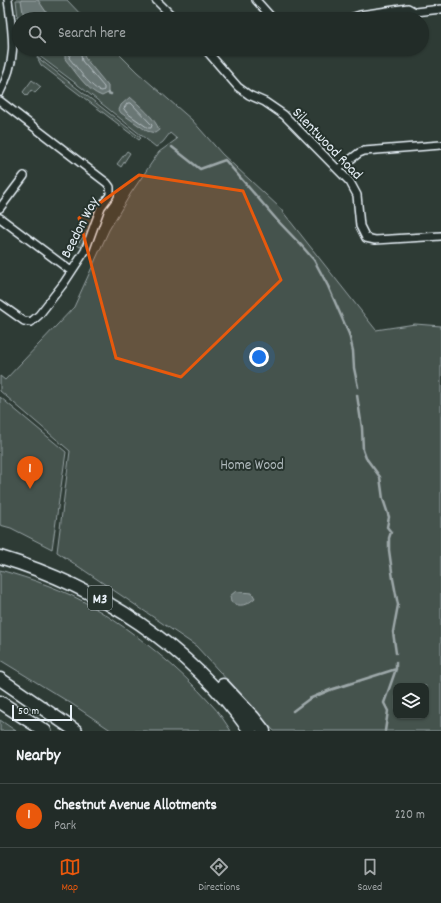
<!DOCTYPE html>
<style>
:root{--surface:#222c28;--page:#2a3430;--text:#f1f3f6;--muted:#a2a7a8;--line:#3f4845;--accent:#ea580c}
body{margin:0;font-family:Dekko,sans-serif;background:var(--page);color:var(--text)}
.controls{position:absolute;right:12px;bottom:12px;display:grid;overflow:hidden;border-radius:8px;box-shadow:0 1px 3px #0004}
.controls button{width:36px;height:36px;display:grid;place-items:center;padding:0;border:0;border-bottom:1px solid var(--line);background:var(--surface);color:var(--text);font:20px sans-serif}
.scale{position:absolute;left:12px;bottom:10px;width:60px;box-sizing:border-box;padding-left:4px;border:2px solid #e8f1f8;border-top:0;font-size:11px;line-height:14px;white-space:nowrap;color:#e8f1f8;-webkit-text-stroke:3px #26332d;paint-order:stroke}
.you{position:absolute;left:259px;top:357px;width:14px;height:14px;margin:-10px;border:3px solid #fff;border-radius:50%;background:#1a73e8;box-shadow:0 0 0 6px #1a73e833}
.badge{display:grid;place-items:center;width:26px;height:26px;border-radius:50%;background:var(--accent);color:#fff;font-size:13px;font-weight:700}
.pin{position:absolute;translate:-50% -33px;filter:drop-shadow(0 1px 2px #0008)}
.pin::after{content:'';position:absolute;top:21px;width:14px;height:12px;background:inherit;clip-path:polygon(0 0,100% 0,50% 100%)}
.list{margin:0;padding:0;list-style:none}
h2{display:flex;justify-content:space-between;align-items:center;height:52px;margin:0;padding:0 16px;font-size:17px}
h2 small{font-size:13px;font-weight:400;color:var(--muted)}
.list li{display:grid;grid-template-columns:26px 1fr auto;gap:12px;align-items:center;box-sizing:border-box;height:64px;padding:0 16px;border-top:1px solid var(--line)}
.list b{display:block;font-size:15px;white-space:nowrap}
.list p{margin:0;font-size:13px;white-space:nowrap;color:var(--muted)}
.list em{font-size:13px;font-style:normal;color:var(--muted)}
.icon{flex:none;width:22px;height:22px;fill:none;stroke:currentColor;stroke-width:2;stroke-linecap:round;stroke-linejoin:round}
.map{position:relative;flex:none;width:441px;height:731px;overflow:hidden}
.search{position:absolute;background:var(--surface);box-shadow:0 1px 3px #0004;left:12px;right:12px;top:12px;height:44px;display:flex;align-items:center;gap:10px;box-sizing:border-box;padding:0 14px;border-radius:22px;color:var(--muted);font-size:15px}
.sheet{height:116px;background:var(--surface)}
nav{display:flex;justify-content:space-around;align-items:center;box-sizing:border-box;height:56px;border-top:1px solid var(--line);background:var(--surface);font-size:11px;color:var(--muted)}
nav a{display:grid;justify-items:center;gap:2px}
nav .on{color:var(--accent)}
.map>svg:first-child{display:block}
.green{fill:#45524e;stroke:#96a2a3;fill-rule:evenodd}
.water{fill:#6b7775;stroke:#9da8a9}
.lines{fill:none;stroke-linecap:round;stroke-linejoin:round}
.shore{stroke:#b6c0c4;stroke-width:1}
.stream{stroke:#9da8a9;stroke-width:2.5}
.minor-casing{stroke:#e8f1f8;stroke-width:10}
.motorway-casing{stroke:#e8f1f8;stroke-width:15}
.minor{stroke:#26332d;stroke-width:7}
.motorway{stroke:#26332d;stroke-width:12}
.marked{fill:#e8590c;fill-opacity:0.2;stroke:#e8590c;stroke-width:3;stroke-linejoin:round}
.labels{text-anchor:middle;stroke-width:4;stroke-linejoin:round;paint-order:stroke}
.shield{fill:#26332d;stroke:#aeb8bb;stroke-width:1}
.shield-label{font-size:14px;font-weight:bold;fill:#e8f1f8}
.street-label{font-size:15px;fill:#e8f1f8;stroke:#26332d}
.park-label{font-size:15px;fill:#afb9bc;stroke:#26332d}
</style>
<div class="map">
<svg width="441" height="731" viewBox="0 0 441 731">
<rect width="100%" height="100%" fill="#2e3b35"/>
<filter id="ink" filterUnits="userSpaceOnUse"><feTurbulence type="fractalNoise" baseFrequency=".025" numOctaves="2"/><feDisplacementMap in="SourceGraphic" scale="8" xChannelSelector="R" yChannelSelector="G"/><feConvolveMatrix kernelMatrix="1 2 1 2 8 2 1 2 1" color-interpolation-filters="sRGB"/></filter>
<g filter="url(#ink)">
<path class="green" d="M 16,0 L 67,0 L 85,19 L 19,19 L 19,27 Z
M 30,49 L 114,49 L 137,72 L 192,120 L 222,154 L 279,207 L 376,330 L 415,324 L 441,326 L 441,731 L 274,731 L 196,646 L 57,552 L 70,451 L 0,391 L 0,376 L 5,380 L 74,307 L 109,230 L 131,193 L 159,152 L 177,139 L 170,133 L 163,142 L 156,147 L 82,88 ZM 396,686 L 426,686 L 426,716 L 396,716 Z
M 37,57 L 141,138 L 139,140 L 41,65 Z
M 32,80 L 41,87 L 35,93 L 31,90 L 27,96 L 23,92 Z
M 127,151 L 130,153 L 121,167 L 117,164 Z
M 75,231 L 80,235 L 77,240 L 79,242 L 83,237 L 84,240 L 80,247 L 76,244 L 73,245 L 77,239 L 72,235 Z
M 0,397 L 66,452 L 52,549 L 11,528 L 0,525 Z
M 0,570 C 32,579 65,590 93,607 C 135,632 179,668 211,704 C 219,712 225,722 231,731 L 112,731 L 72,704 L 0,660 Z
M 0,720 L 16,731 L 0,731 Z"/>
<path class="water" d="M 21,0 L 38,0 L 51,19 L 24,19 Z
M 69,49 L 83,49 L 85,58 L 108,86 L 108,93 L 102,96 C 87,91 75,71 65,59 L 65,55 Z
M 130,97 C 139,105 156,119 159,130 L 155,133 L 147,131 L 121,113 L 119,110 L 121,105 Z
M 236,591 C 241,593 246,592 252,593 L 255,598 C 247,605 240,608 231,602 L 230,596 Z"/>
<g class="lines">
<path class="shore" d="M 72,49 L 69,58 C 76,66 92,90 102,91 L 104,90 L 104,87 L 82,61 L 80,49
M 128,103 L 131,103 L 152,125 L 151,128 L 148,128 L 127,113 L 124,109 Z"/>
<path class="stream" d="M 108,93 L 111,94
M 172,147 L 200,169 L 225,160 L 277,220 L 301,245 L 314,260 L 328,286 L 349,334 L 353,351 L 354,368 L 358,387
M 357,395 L 362,428 L 363,450 L 366,458 L 380,477 L 383,499 L 389,517 L 387,527 L 391,532 L 389,538 L 389,550 L 393,579 L 398,605 L 393,632 L 396,653
M 293,711 L 309,699 L 330,690 L 396,669
M 385,731 L 388,711 L 384,703 L 396,669 L 396,662"/>
<defs>
<path id="minor" d="M 156,0 L 175,19
M 256,0 L 273,19
M 348,19 L 360,15 L 408,8 L 415,12 L 441,9
M 205,49 L 238,87 L 249,95 L 265,102 L 284,115 L 350,182 L 357,195 L 360,226 L 366,238 L 375,240 L 441,236
M 0,92 C 18,58 13,37 8,0
M 0,101 L 107,183 L 110,187 L 110,195 L 101,207 L 85,251 L 64,283 L 39,315 L 31,322 L 24,321 L 0,304
M 338,169 L 359,153 L 364,151 L 441,145
M 0,208 L 24,176
M 0,218 L 71,271"/>
<path id="motorway" d="M 0,557 C 100,587 189,646 250,731
M 0,679 L 76,731
M 223,685 L 253,717 L 264,731
M 0,702 L 45,731"/>
</defs>
<use href="#minor" class="minor-casing"/>
<use href="#motorway" class="motorway-casing"/>
<use href="#minor" class="minor"/>
<use href="#motorway" class="motorway"/>
</g>
</g>
<path class="marked" d="M 139,175 L 243,191 L 281,280 L 181,377 L 116,358 L 79,218 Z"/>
<g class="labels">
<rect class="shield" x="88" y="586" width="24" height="24" rx="3"/>
<g class="shield-label">
<text x="100" y="603">M3</text>
</g>
<g class="street-label">
<text transform="translate(328 143) rotate(46)" y="5">Silentwood Road</text>
<text transform="translate(79 227) rotate(-63)" y="5">Beedon Way</text>
</g>
<g class="park-label">
<text x="252" y="469">Home Wood</text>
</g>
</g>
</svg>
<div class="controls">
<button><svg class="icon" aria-label="layers" viewBox="0 0 24 24"><path d="M12 4l9 5-9 5-9-5zM3 14l9 5 9-5"/></svg></button>
</div>
<div class="scale">50 m</div>
<div class="you"></div>
<div class="pin badge" style="left:30px;top:489px">1</div>
<div class="search"><svg class="icon" aria-label="search" viewBox="0 0 24 24"><circle cx="10" cy="10" r="6"/><path d="M15 15l6 6"/></svg>Search here</div>
</div>
<section class="sheet">
<h2>Nearby<small></small></h2>
<ul class="list">
<li><span class="badge">1</span><div><b>Chestnut Avenue Allotments</b><p>Park</p></div><em>220 m</em></li>
</ul>
</section>
<nav>
<a class="on"><svg class="icon" aria-label="map" viewBox="0 0 24 24"><path d="M3 6l6-2 6 2 6-2v14l-6 2-6-2-6 2zM9 4v14M15 6v14"/></svg>Map</a>
<a><svg class="icon" aria-label="directions" viewBox="0 0 24 24"><path d="M12 3l9 9-9 9-9-9zM9 14v-3h6M13 9l2 2-2 2"/></svg>Directions</a>
<a><svg class="icon" aria-label="saved" viewBox="0 0 24 24"><path d="M7 4h10v16l-5-4-5 4z"/></svg>Saved</a>
</nav>
